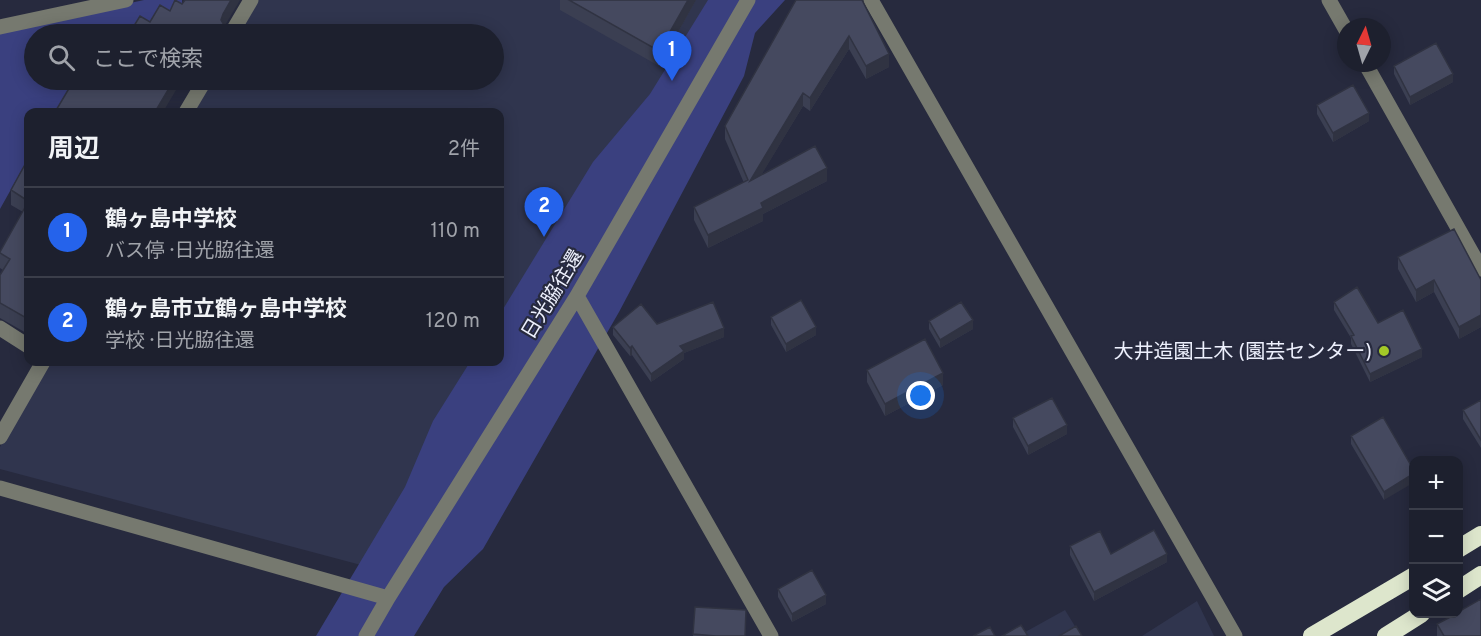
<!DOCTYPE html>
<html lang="ja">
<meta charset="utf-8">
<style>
:root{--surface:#1d202e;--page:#2a2d3a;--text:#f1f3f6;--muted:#a0a3aa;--line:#3b3e4a;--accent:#2563eb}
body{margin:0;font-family:Overpass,"Noto Sans JP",sans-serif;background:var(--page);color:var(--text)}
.controls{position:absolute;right:18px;bottom:18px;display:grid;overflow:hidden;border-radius:12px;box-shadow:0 3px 15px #0003}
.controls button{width:54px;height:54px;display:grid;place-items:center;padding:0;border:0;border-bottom:2px solid var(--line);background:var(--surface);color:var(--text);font:30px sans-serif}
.compass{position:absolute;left:1337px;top:18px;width:54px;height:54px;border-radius:50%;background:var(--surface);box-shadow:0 3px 15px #0003;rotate:5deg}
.you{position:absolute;left:921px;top:396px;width:21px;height:21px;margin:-15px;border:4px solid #fff;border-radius:50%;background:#1a73e8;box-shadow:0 0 0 9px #1a73e833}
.badge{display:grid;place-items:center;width:39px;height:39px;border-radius:50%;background:var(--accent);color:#fff;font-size:20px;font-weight:700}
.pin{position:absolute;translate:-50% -50px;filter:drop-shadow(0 2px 3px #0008)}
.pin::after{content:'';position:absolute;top:32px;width:21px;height:18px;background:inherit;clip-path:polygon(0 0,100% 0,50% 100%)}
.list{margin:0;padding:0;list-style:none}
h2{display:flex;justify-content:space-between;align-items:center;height:78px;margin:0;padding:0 24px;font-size:26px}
h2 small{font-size:20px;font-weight:400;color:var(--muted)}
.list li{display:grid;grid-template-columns:39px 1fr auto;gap:18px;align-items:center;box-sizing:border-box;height:90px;padding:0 24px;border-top:2px solid var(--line)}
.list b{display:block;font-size:22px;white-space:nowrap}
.list p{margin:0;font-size:20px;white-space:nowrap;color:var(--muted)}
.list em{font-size:20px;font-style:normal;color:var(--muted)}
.icon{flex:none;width:33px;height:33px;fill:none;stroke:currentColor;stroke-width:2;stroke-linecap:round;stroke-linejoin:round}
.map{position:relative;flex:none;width:1481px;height:636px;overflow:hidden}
.search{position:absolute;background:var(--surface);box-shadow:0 3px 15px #0003;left:24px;top:24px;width:480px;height:66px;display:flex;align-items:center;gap:15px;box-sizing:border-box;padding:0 21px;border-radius:33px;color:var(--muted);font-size:22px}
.panel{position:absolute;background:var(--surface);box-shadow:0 3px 15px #0003;left:24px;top:108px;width:480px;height:258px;border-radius:12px}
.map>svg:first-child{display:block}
.built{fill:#30354e}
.green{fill:#3a407f}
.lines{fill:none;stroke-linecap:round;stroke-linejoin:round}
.minor{stroke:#76796f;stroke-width:15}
.highway{stroke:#dde6cc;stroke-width:18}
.wall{fill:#3b3f52}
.shaded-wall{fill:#303342}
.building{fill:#45495f;stroke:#303342;stroke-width:1.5}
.poi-dot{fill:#a3c927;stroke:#272a3e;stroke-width:2}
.labels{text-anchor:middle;stroke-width:4.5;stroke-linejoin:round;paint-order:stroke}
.street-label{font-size:20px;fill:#edf0fd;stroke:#272a3e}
.poi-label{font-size:20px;fill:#edf0fd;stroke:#272a3e;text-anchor:end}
</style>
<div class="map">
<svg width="1481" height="636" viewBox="0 0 1481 636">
<rect width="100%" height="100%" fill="#272a3e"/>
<path class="built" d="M 256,0 L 727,0 L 391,573 L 0,469 L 0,447 L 49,362 L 500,362 L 500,112 L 191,112 L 210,80 L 494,80 L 494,34 L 236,34 Z
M 1197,601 L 1214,636 L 1142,636 Z
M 1065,610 L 1081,636 L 1018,636 Z"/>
<path class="green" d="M 144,0 L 182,0 L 182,5 L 133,34 L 34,34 L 34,80 L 74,80 L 55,112 L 28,112 L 28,159 L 0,209 L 0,31 Z
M 708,0 L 785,0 L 755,33 L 744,76 L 619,312 L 483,549 L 444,587 L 414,636 L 316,636 L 405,487 L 433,421 L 470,362 L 500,362 L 500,314 L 593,162 L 650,94 Z"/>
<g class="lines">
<path class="minor" d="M 871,0 L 1235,636
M 1329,0 L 1346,30
M 0,27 L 126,0
M 231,34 L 251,0
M 1365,63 L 1481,269
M 186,112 L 205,80
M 577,296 L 771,636
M 0,328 L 28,346
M 0,437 L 43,362
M 0,488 L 388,598
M 366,636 L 388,598 L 577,296 L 748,0"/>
<path class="highway" d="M 1458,549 L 1481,535
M 1458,590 L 1481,575
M 1312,636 L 1414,576
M 1386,636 L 1421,614"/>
</g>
<path class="wall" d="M 560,0 L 696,0 L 659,66 L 560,10 Z
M 862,0 L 889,67 L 866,79 L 849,49 L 810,111 L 803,106 L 761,175 L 827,181 L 763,214 L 763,221 L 708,248 L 694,220 L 694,207 L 744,183 L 725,139 L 725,126 Z
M 1394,66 L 1453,82 L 1410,105 L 1394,74 Z
M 1317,105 L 1369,121 L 1333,142 L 1317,114 Z
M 28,159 L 28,334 L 0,318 L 0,275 L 3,270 L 0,268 L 0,252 L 23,212 L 11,205 L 11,190 Z
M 1398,257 L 1481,280 L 1481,327 L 1459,339 L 1434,292 L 1416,302 L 1398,269 Z
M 1334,302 L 1378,323 L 1422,357 L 1370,382 L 1351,344 L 1351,338 L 1334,310 Z
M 771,317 L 816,335 L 786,352 L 771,325 Z
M 929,321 L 973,329 L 940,348 L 929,329 Z
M 657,324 L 724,337 L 684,353 L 684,359 L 651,382 L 632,355 L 630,356 L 613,335 L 613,327 Z
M 867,370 L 943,385 L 885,416 L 867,382 Z
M 1481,400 L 1481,448 L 1463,419 L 1463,410 Z
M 1013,418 L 1067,434 L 1028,455 L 1013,427 Z
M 1351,436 L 1413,469 L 1384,500 L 1351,444 Z
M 1070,546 L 1111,554 L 1167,562 L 1094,601 L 1070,555 Z
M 778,589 L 826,604 L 792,622 L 778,597 Z
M 695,607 L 746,618 L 745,636 L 693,636 Z
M 1437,624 L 1481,636 L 1437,636 Z"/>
<path class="shaded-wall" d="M 231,0 L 240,0 L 224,27 L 224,34 L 218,34 L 223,14 Z
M 688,0 L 696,0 L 659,66 L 659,51 Z
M 849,36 L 849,49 L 810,111 L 810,98 Z
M 889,54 L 889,67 L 866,79 L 866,66 Z
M 1453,74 L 1453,82 L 1410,105 L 1410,97 Z
M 174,80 L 182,80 L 163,112 L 155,112 Z
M 803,93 L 803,106 L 750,194 L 750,181 Z
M 1369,113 L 1369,121 L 1333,142 L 1333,133 Z
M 827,168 L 827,181 L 763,214 L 763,221 L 708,248 L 708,235 L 761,203 Z
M 1434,280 L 1434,292 L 1416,302 L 1416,290 Z
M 1481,315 L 1481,327 L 1459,339 L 1459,327 Z
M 973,320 L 973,329 L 940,348 L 940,340 Z
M 816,327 L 816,335 L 786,352 L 786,344 Z
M 724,328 L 724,337 L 684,353 L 684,359 L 651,382 L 651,374 L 680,346 Z
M 632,346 L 632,355 L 630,356 L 630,348 Z
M 1422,349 L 1422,357 L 1370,382 L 1370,374 Z
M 943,373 L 943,385 L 885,416 L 885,404 Z
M 1067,425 L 1067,434 L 1028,455 L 1028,446 Z
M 1413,474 L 1413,483 L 1384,500 L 1384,492 Z
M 1167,554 L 1167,562 L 1094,601 L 1094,592 Z
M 826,595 L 826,604 L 792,622 L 792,614 Z"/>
<path class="building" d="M 175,0 L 182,4 L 185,0 L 231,0 L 223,14 L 221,20 L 224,25 L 218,34 L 129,34 L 140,16 L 150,22 L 160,5 L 170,11 Z
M 569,0 L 688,0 L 659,51 Z
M 796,0 L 862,0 L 889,54 L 866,66 L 849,36 L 810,98 L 803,93 L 750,181 L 815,146 L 827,168 L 761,203 L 763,208 L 708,235 L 694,207 L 748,180 L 725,126 Z
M 1436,43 L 1453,74 L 1410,97 L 1394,66 Z
M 74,80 L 174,80 L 155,112 L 55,112 Z
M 1353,85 L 1369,113 L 1333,133 L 1317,105 Z
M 28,159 L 28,201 L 11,190 Z
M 28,202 L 28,319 L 0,303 L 0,275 L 10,259 L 0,253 L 0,252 Z
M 1454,229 L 1481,280 L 1481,315 L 1459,327 L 1434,280 L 1416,290 L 1398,257 Z
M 1357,287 L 1378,323 L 1403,310 L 1422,349 L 1370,374 L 1351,336 L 1354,335 L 1334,302 Z
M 801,300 L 816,327 L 786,344 L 771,317 Z
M 713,302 L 724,328 L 680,346 L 684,351 L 651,374 L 632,346 L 630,348 L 613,327 L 641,304 L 657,324 Z
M 961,302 L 973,320 L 940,340 L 929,321 Z
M 925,339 L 943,373 L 885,404 L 867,370 Z
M 1052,398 L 1067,425 L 1028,446 L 1013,418 Z
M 1481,400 L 1481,440 L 1463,410 Z
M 1383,417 L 1413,469 L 1413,474 L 1384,492 L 1351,436 Z
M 1154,530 L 1167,554 L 1094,592 L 1070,546 L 1100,531 L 1111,554 Z
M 812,570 L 826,595 L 792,614 L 778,589 Z
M 1481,599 L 1481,636 L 1444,636 L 1437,624 L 1456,614 L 1458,614 L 1458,612 Z
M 695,607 L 746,610 L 745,636 L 716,636 L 693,634 Z
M 1021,625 L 1028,636 L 1002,636 Z
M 1076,626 L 1082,636 L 1059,636 Z
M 990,627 L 995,636 L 973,636 Z"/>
<circle class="poi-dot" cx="1384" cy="351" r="6"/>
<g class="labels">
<g class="street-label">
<text transform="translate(552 294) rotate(-59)" y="7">日光脇往還</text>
</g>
<g class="poi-label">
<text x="1372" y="358">大井造園土木 (園芸センター)</text>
</g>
</g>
</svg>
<div class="controls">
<button>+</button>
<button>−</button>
<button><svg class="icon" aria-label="layers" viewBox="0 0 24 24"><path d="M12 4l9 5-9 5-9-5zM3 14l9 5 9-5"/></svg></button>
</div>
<svg class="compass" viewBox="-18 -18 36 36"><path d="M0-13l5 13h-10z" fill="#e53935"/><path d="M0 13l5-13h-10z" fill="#a0a3aa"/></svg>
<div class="you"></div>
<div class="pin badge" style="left:672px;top:81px">1</div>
<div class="pin badge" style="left:544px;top:237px">2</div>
<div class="search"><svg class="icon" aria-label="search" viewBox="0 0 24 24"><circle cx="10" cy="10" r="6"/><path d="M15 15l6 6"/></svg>ここで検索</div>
<section class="panel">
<h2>周辺<small>2件</small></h2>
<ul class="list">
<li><span class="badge">1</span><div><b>鶴ヶ島中学校</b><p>バス停 · 日光脇往還</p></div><em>110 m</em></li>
<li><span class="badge">2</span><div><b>鶴ヶ島市立鶴ヶ島中学校</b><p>学校 · 日光脇往還</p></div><em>120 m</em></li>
</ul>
</section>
</div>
